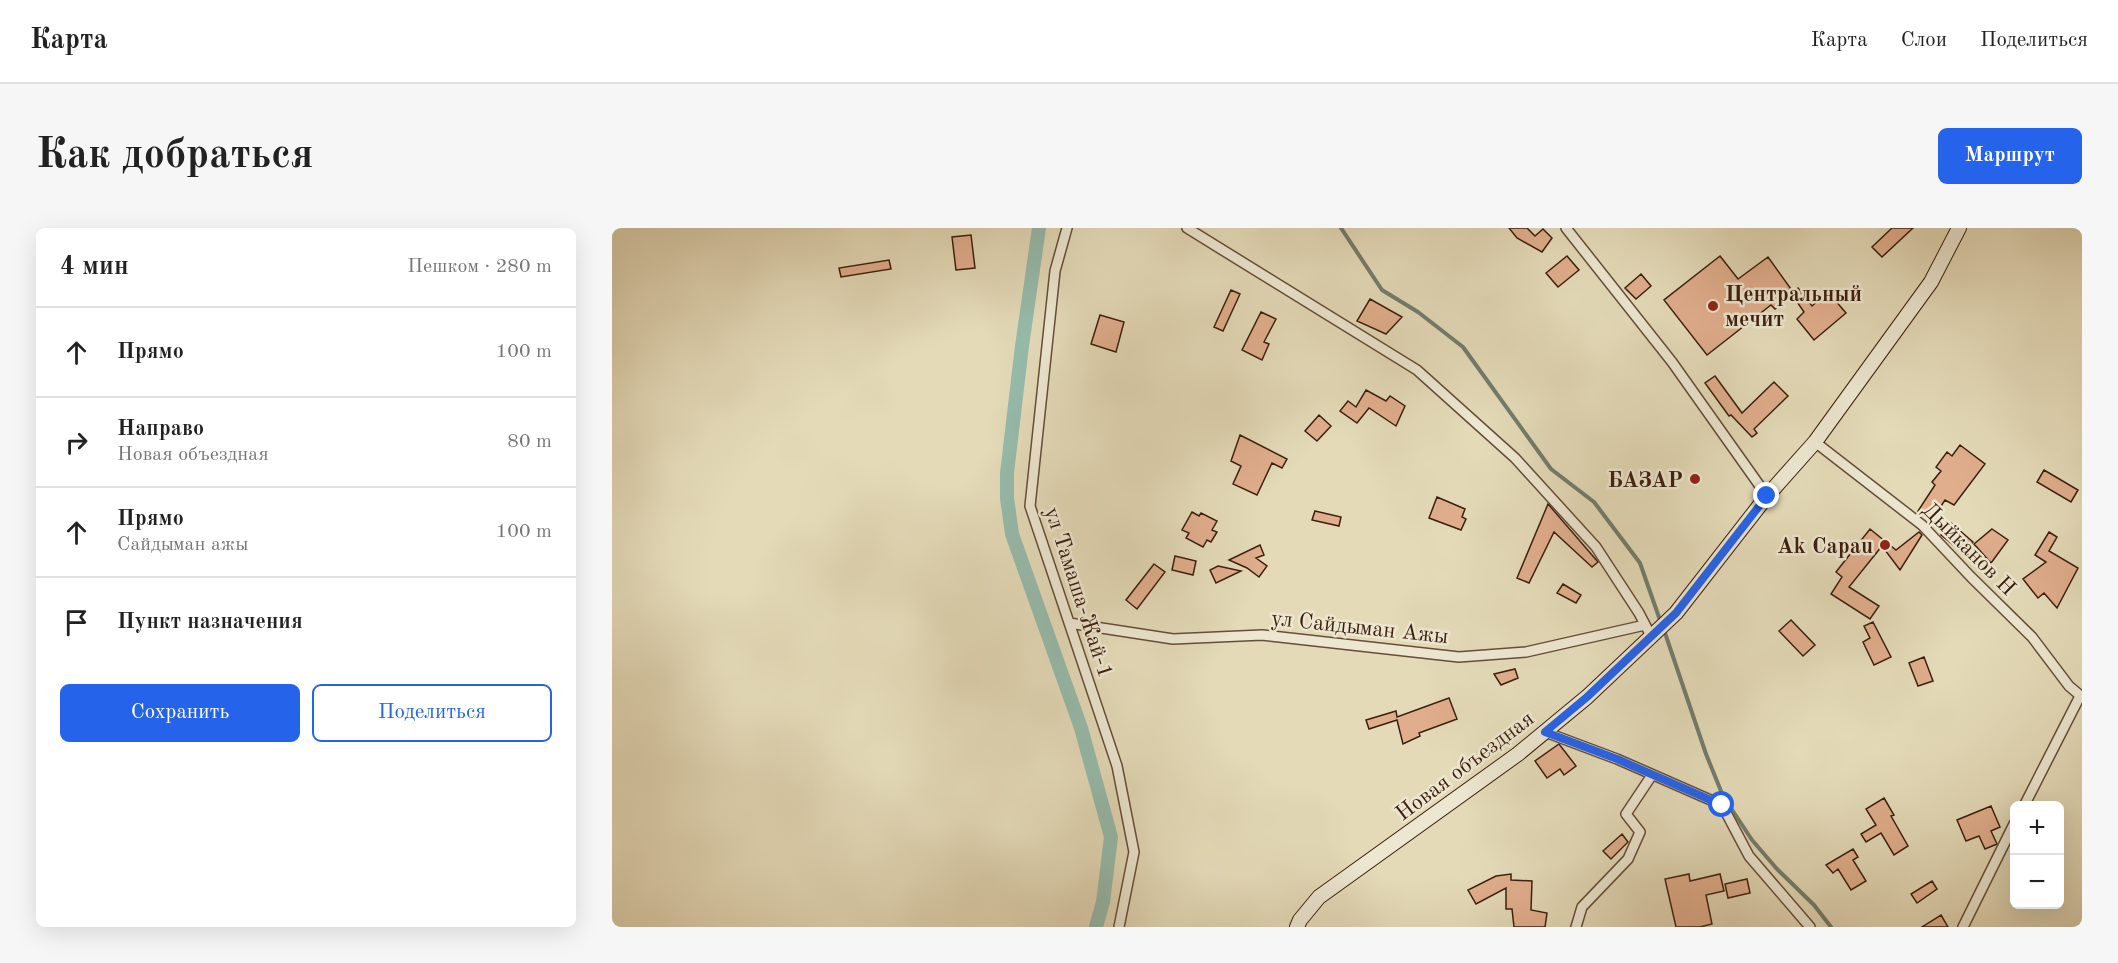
<!DOCTYPE html>
<html lang="ru">
<meta charset="utf-8">
<style>
:root{--surface:#fff;--page:#f6f6f6;--text:#222;--muted:#767676;--line:#e0e0e0;--accent:#2563eb}
body{margin:0;font-family:"Old Standard TT",serif;background:var(--page);color:var(--text)}
.controls{position:absolute;right:18px;bottom:18px;display:grid;overflow:hidden;border-radius:9px;box-shadow:0 6px 24px #0002}
.controls button{width:54px;height:54px;display:grid;place-items:center;padding:0;border:0;border-bottom:2px solid var(--line);background:var(--surface);color:var(--text);font:30px sans-serif}
.stop{position:absolute;width:18px;height:18px;margin:-14px;border:4px solid #2563eb;border-radius:50%;background:#fff}
.stop.end{background:#2563eb;border-color:#fff;box-shadow:0 2px 6px #0008}
.list{margin:0;padding:0;list-style:none}
h2{display:flex;justify-content:space-between;align-items:center;height:78px;margin:0;padding:0 24px;font-size:26px}
h2 small{font-size:20px;font-weight:400;color:var(--muted)}
.list li{display:grid;grid-template-columns:39px 1fr auto;gap:18px;align-items:center;box-sizing:border-box;height:90px;padding:0 24px;border-top:2px solid var(--line)}
.list b{display:block;font-size:22px;white-space:nowrap}
.list p{margin:0;font-size:20px;white-space:nowrap;color:var(--muted)}
.list em{font-size:20px;font-style:normal;color:var(--muted)}
.actions{display:flex;gap:12px;padding:18px 24px}
.actions a{flex:1;padding:14px 0;border:2px solid var(--accent);border-radius:9px;text-align:center;font-size:21px;color:var(--accent)}
.actions .main{background:var(--accent);color:#fff}
.icon{flex:none;width:33px;height:33px;fill:none;stroke:currentColor;stroke-width:2;stroke-linecap:round;stroke-linejoin:round}
.map{position:relative;flex:none;width:1470px;height:699px;overflow:hidden;border-radius:9px}
header{display:flex;align-items:center;gap:36px;box-sizing:border-box;height:84px;padding:0 30px;background:var(--surface);border-bottom:2px solid var(--line)}
header strong{font-size:28px}
nav{display:flex;gap:33px;margin-inline-start:auto;font-size:21px}
.intro{display:flex;align-items:center;justify-content:space-between;box-sizing:border-box;height:144px;padding:0 36px}
h1{margin:0;font-size:42px}
.button{padding:15px 27px;border-radius:9px;background:var(--accent);color:#fff;font-size:21px;font-weight:700}
main{display:flex;gap:36px;padding:0 36px}
aside{flex:1;background:var(--surface);border-radius:9px;box-shadow:0 6px 24px #0002}
.map>svg:first-child{display:block}
.lines{fill:none;stroke-linecap:round;stroke-linejoin:round}
.stream{stroke:#727c6c;stroke-width:4}
.canal{stroke:#96bbac;stroke-width:14}
.building{fill:#e1ae8d;stroke:#3c1e0d;stroke-width:1.5}
.street-casing{stroke:#664d38;stroke-width:12}
.secondary-casing{stroke:#3c1e0d;stroke-width:16}
.street{stroke:#ede7d1;stroke-width:9}
.secondary{stroke:#ede7d1;stroke-width:14}
.route{stroke:#2563eb;stroke-width:8}
.poi-dot{fill:#8f2418;stroke:#ede7d1;stroke-width:2}
.labels{text-anchor:middle;stroke-width:5;stroke-linejoin:round;paint-order:stroke}
.poi-label{font-size:22px;font-weight:bold;fill:#3c1e0d;stroke:#ede7d1;text-anchor:end}
.street-label{font-size:22px;fill:#3c1e0d;stroke:#ede7d1}
</style>
<header>
<strong>Карта</strong>
<nav><a>Карта</a><a>Слои</a><a>Поделиться</a></nav>
</header>
<div class="intro"><h1>Как добраться</h1><a class="button">Маршрут</a></div>
<main>
<aside>
<h2>4 мин<small>Пешком · 280 m</small></h2>
<ul class="list">
<li><svg class="icon" aria-label="ahead" viewBox="0 0 24 24"><path d="M12 20V5M6 11l6-6 6 6"/></svg><div><b>Прямо</b></div><em>100 m</em></li>
<li><svg class="icon" aria-label="right" viewBox="0 0 24 24"><path d="M7 20v-9h11M14 6l5 5-5 5"/></svg><div><b>Направо</b><p>Новая объездная</p></div><em>80 m</em></li>
<li><svg class="icon" aria-label="ahead" viewBox="0 0 24 24"><path d="M12 20V5M6 11l6-6 6 6"/></svg><div><b>Прямо</b><p>Сайдыман ажы</p></div><em>100 m</em></li>
<li><svg class="icon" aria-label="arrive" viewBox="0 0 24 24"><path d="M6 21V4h12l-3 4 3 4H6"/></svg><div><b>Пункт назначения</b></div></li>
</ul>
<div class="actions"><a class="main">Сохранить</a><a>Поделиться</a></div>
</aside>
<div class="map">
<svg width="1470" height="699" viewBox="0 0 1470 699">
<rect width="100%" height="100%" fill="#e4dab8"/>
<filter id="stains"><feTurbulence type="fractalNoise" baseFrequency=".00333" numOctaves="4"/><feColorMatrix values="0 0 0 0 .2 0 0 0 0 .09 0 0 0 0 .02 0 0 0 .5 -.17"/></filter>
<radialGradient id="worn" r=".72"><stop offset=".6" stop-color="#630" stop-opacity="0"/><stop offset="1" stop-color="#630" stop-opacity=".3"/></radialGradient>
<g class="lines">
<path class="stream" d="M 729,0 L 770,62 L 806,84 L 851,119 L 939,241 L 982,274 L 1028,335 L 1049,395
M 1052,402 L 1094,526 L 1111,568 L 1140,612 L 1165,641 L 1202,677 L 1219,699"/>
<path class="canal" d="M 427,0 L 410,118 L 395,245 L 395,270 L 400,306 L 469,500 L 499,609 L 491,674 L 484,699"/>
</g>
<path class="building" d="M 897,0 L 915,0 L 923,8 L 931,1 L 940,10 L 930,24 L 905,10 Z
M 1280,0 L 1301,0 L 1270,29 L 1260,19 Z
M 359,7 L 363,40 L 344,42 L 340,9 Z
M 955,28 L 967,42 L 946,59 L 934,45 Z
M 1108,28 L 1126,51 L 1156,29 L 1181,64 L 1186,60 L 1200,78 L 1216,64 L 1234,85 L 1202,112 L 1185,91 L 1192,84 L 1181,68 L 1163,81 L 1159,77 L 1095,127 L 1052,72 Z
M 277,32 L 279,41 L 229,49 L 227,40 Z
M 1029,46 L 1039,58 L 1024,71 L 1013,60 Z
M 619,62 L 628,66 L 611,103 L 602,99 Z
M 758,71 L 790,89 L 774,106 L 745,93 Z
M 649,84 L 664,91 L 652,114 L 657,116 L 650,132 L 630,122 Z
M 488,87 L 512,94 L 504,124 L 479,116 Z
M 1103,148 L 1130,185 L 1162,154 L 1176,168 L 1142,201 L 1145,205 L 1140,209 L 1119,187 L 1117,188 L 1093,155 Z
M 754,162 L 774,173 L 778,168 L 793,178 L 784,198 L 757,180 L 745,195 L 728,183 L 736,173 L 744,179 Z
M 707,187 L 719,198 L 705,213 L 693,203 Z
M 628,207 L 675,231 L 670,240 L 660,235 L 645,267 L 621,256 L 629,238 L 619,233 Z
M 1348,217 L 1373,236 L 1342,277 L 1333,272 L 1320,292 L 1306,283 L 1323,257 L 1320,254 L 1329,243 L 1324,239 L 1335,224 L 1340,228 Z
M 1432,242 L 1466,262 L 1459,274 L 1425,254 Z
M 825,269 L 853,281 L 850,289 L 854,291 L 849,302 L 817,290 Z
M 936,276 L 986,334 L 980,339 L 942,304 L 917,355 L 905,350 Z
M 703,283 L 729,289 L 727,298 L 700,292 Z
M 580,284 L 587,288 L 589,285 L 605,293 L 600,302 L 605,304 L 599,314 L 595,312 L 591,319 L 574,310 L 577,305 L 570,302 Z
M 1339,295 L 1361,314 L 1351,325 L 1329,307 Z
M 1258,301 L 1284,322 L 1307,304 L 1310,307 L 1288,342 L 1270,318 L 1237,359 L 1267,378 L 1258,391 L 1219,366 L 1230,349 L 1224,344 Z
M 1380,301 L 1396,312 L 1379,335 L 1362,316 Z
M 1437,304 L 1445,309 L 1437,323 L 1466,340 L 1445,380 L 1432,365 L 1426,370 L 1411,351 L 1434,334 L 1423,327 Z
M 648,317 L 652,327 L 644,330 L 655,338 L 647,349 L 635,340 L 617,332 Z
M 563,328 L 584,333 L 581,347 L 560,342 Z
M 542,336 L 553,344 L 525,381 L 514,372 Z
M 606,338 L 629,343 L 604,355 L 598,342 Z
M 951,356 L 969,367 L 964,375 L 945,365 Z
M 1179,392 L 1203,417 L 1191,428 L 1167,403 Z
M 1261,394 L 1279,429 L 1262,437 L 1251,414 L 1258,410 L 1252,398 Z
M 1312,429 L 1321,453 L 1306,458 L 1297,435 Z
M 903,441 L 906,450 L 889,457 L 882,446 Z
M 837,470 L 845,491 L 807,505 L 808,508 L 791,516 L 785,492 L 757,501 L 754,492 L 784,483 L 785,489 Z
M 947,516 L 964,538 L 952,547 L 948,541 L 935,550 L 923,533 Z
M 1272,570 L 1282,587 L 1279,588 L 1296,618 L 1282,627 L 1269,605 L 1254,614 L 1249,606 L 1264,597 L 1254,581 Z
M 1379,578 L 1388,599 L 1379,603 L 1385,616 L 1373,621 L 1367,608 L 1354,613 L 1345,592 Z
M 1010,606 L 1016,614 L 999,631 L 991,623 Z
M 1241,621 L 1246,629 L 1241,632 L 1254,653 L 1239,662 L 1226,641 L 1221,645 L 1214,637 Z
M 899,646 L 899,652 L 920,653 L 919,682 L 935,685 L 933,699 L 902,699 L 900,681 L 894,681 L 894,660 L 864,676 L 856,662 L 884,648 Z
M 1077,646 L 1078,653 L 1108,646 L 1112,663 L 1094,667 L 1100,696 L 1088,699 L 1064,699 L 1053,651 Z
M 1135,651 L 1138,665 L 1116,670 L 1113,656 Z
M 1320,653 L 1325,661 L 1305,675 L 1299,666 Z
M 1329,687 L 1336,699 L 1310,699 Z"/>
<g class="lines">
<defs>
<path id="street" d="M 455,0 L 443,43 L 418,278 L 505,538 L 522,624 L 507,699
M 575,0 L 805,142 L 903,230 L 984,319 L 1027,385 L 1039,408
M 954,0 L 1060,134 L 1155,268
M 1203,214 L 1310,297 L 1359,349 L 1420,409 L 1457,458 L 1470,469
M 457,395 L 561,411 L 650,407 L 847,429 L 914,424 L 1033,397
M 933,504 L 1005,531 L 1110,577 L 1137,628 L 1198,699
M 1412,578 L 1468,468
M 964,699 L 970,679 L 1016,631 L 1028,604 L 1014,586 L 1040,547
M 1351,699 L 1402,596"/>
<path id="secondary" d="M 685,699 L 688,692 L 707,669 L 906,526 L 975,469 L 1064,385 L 1155,268 L 1203,214 L 1319,54 L 1347,0"/>
</defs>
<use href="#street" class="street-casing"/>
<use href="#secondary" class="secondary-casing"/>
<use href="#street" class="street"/>
<use href="#secondary" class="secondary"/>
</g>
<g class="lines">
<path class="route" d="M 1110,577 L 1005,531 L 933,504 L 975,469 L 1064,385 L 1155,268"/>
</g>
<g class="poi-dot">
<circle cx="1101" cy="78" r="6"/>
<circle cx="1083" cy="251" r="6"/>
<circle cx="1273" cy="317" r="6"/>
</g>
<g class="labels">
<g class="poi-label">
<text x="1113" y="73" text-anchor="start">Центральный<tspan x="1113" dy="25">мечит</tspan></text>
<text x="1071" y="259">БАЗАР</text>
<text x="1261" y="325">Ak Capau</text>
</g>
<g class="street-label">
<text transform="translate(1358 320) rotate(45)" y="8">Дыйканов Н</text>
<text transform="translate(468 364) rotate(72)" y="8">ул Тамаша-Жай-1</text>
<text transform="translate(748 398) rotate(6)" y="8">ул Сайдыман Ажы</text>
<text transform="translate(852 537) rotate(-37)" y="8">Новая объездная</text>
</g>
</g>
<rect width="100%" height="100%" filter="url(#stains)"/>
<rect width="100%" height="100%" fill="url(#worn)"/>
</svg>
<div class="controls">
<button>+</button>
<button>−</button>
</div>
<div class="stop" style="left:1110px;top:577px"></div>
<div class="stop end" style="left:1155px;top:268px"></div>
</div>
</main>
